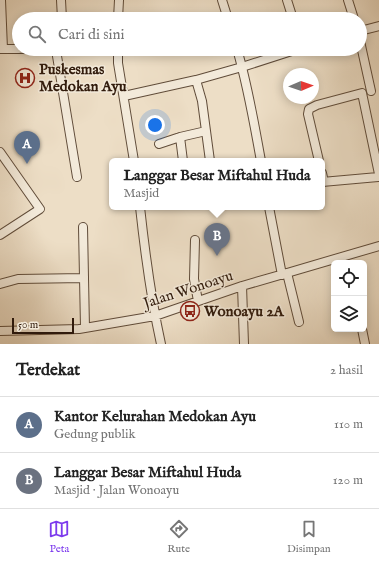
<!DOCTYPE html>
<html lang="id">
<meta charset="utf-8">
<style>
:root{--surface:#fff;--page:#f2f2f2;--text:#222;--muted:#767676;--line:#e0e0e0;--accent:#7c3aed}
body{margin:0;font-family:"IM FELL English",serif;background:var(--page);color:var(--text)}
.controls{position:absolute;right:12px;bottom:12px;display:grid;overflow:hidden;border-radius:6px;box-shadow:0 2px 10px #0003}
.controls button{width:36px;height:36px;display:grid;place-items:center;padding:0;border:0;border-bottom:1px solid var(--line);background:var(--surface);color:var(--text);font:20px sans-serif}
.compass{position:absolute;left:283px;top:68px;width:36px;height:36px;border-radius:50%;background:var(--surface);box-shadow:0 2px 10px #0003;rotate:88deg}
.scale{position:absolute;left:12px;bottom:10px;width:62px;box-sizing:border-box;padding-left:4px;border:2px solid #311b0c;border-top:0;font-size:11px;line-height:14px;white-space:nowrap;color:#311b0c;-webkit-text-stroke:3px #f3eada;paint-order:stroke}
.you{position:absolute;left:155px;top:125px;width:14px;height:14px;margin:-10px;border:3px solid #fff;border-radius:50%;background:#1a73e8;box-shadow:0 0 0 6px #1a73e833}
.badge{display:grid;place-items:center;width:26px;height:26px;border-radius:50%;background:var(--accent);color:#fff;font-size:13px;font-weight:700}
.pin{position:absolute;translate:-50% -33px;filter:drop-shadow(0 1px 2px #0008)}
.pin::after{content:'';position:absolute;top:21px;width:14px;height:12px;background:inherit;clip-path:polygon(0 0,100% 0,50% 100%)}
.popup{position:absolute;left:109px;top:158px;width:216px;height:52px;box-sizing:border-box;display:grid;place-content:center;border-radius:6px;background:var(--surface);filter:drop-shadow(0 1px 3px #0005);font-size:13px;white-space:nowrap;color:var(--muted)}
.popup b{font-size:15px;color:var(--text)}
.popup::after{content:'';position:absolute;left:50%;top:100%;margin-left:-8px;border:8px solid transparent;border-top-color:var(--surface)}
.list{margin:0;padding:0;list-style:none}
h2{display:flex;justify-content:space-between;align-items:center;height:52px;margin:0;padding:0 16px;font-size:17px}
h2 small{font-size:13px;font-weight:400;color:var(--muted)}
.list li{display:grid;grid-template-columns:26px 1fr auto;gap:12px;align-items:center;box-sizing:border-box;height:56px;padding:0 16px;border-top:1px solid var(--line)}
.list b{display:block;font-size:15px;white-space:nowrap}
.list p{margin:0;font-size:13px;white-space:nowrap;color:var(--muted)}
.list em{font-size:13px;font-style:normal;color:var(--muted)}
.icon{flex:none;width:22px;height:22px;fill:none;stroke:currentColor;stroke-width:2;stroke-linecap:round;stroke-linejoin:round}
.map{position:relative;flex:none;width:379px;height:344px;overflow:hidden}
.search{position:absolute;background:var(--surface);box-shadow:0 2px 10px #0003;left:12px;right:12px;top:12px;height:44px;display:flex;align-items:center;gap:10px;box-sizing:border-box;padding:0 14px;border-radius:22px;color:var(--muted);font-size:15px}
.sheet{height:164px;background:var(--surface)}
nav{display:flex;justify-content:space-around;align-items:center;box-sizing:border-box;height:56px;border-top:1px solid var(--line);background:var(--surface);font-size:11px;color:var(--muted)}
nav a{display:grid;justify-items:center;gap:2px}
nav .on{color:var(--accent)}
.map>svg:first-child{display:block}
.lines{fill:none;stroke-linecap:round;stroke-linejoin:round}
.minor-casing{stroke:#604c3a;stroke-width:10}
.minor{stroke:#f3eada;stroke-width:8}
.labels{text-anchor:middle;stroke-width:3;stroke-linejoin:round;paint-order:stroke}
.poi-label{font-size:15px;font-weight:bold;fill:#311b0c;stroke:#f3eada;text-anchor:start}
.street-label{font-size:15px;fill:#311b0c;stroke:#f3eada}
</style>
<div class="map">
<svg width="379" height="344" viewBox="0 0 379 344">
<rect width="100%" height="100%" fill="#eddec6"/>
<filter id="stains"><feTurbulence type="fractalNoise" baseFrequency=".005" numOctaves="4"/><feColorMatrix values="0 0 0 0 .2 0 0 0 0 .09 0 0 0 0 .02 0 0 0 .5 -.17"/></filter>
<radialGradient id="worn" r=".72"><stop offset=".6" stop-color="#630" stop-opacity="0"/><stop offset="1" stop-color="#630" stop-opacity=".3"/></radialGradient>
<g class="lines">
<defs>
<path id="minor" d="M 1,0 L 3,49
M 61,0 L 62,19
M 222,0 L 228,19
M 287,0 L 293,19
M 348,0 L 354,19
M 118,19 L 119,0
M 360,31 L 379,26
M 360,41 L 371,91
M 0,49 L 19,49
M 22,49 L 56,50 L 78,49
M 118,49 L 118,63 L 134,161
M 237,49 C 248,86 254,123 261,161
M 56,50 L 77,177
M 196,80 L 202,101 L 210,161
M 124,96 L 196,80 L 242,67 L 298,49
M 180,137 L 183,161
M 159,144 L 180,137 L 206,131
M 0,152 L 40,209 L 0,235
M 319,161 L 308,114 L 309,109 L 317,105 L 362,93 L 379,174 L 378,177 L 322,182
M 322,173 L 324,182
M 140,207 C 145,253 151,299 161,344
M 269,207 L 282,275
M 83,227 L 85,328
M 195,240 L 194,279 L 198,301
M 287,273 L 299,322
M 0,284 L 18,279 L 84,278
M 242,286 L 244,344
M 362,329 L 365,344
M 0,331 L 79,329 L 155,316 L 242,286 L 287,273 L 379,246"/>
</defs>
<use href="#minor" class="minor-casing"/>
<use href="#minor" class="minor"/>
</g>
<defs>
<symbol id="hospital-ring" viewBox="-11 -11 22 22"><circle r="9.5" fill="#f3eada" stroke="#8f2418" stroke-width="1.5"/><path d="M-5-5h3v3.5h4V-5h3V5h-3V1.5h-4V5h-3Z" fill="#8f2418"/></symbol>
<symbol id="bus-ring" viewBox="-11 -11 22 22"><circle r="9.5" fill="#f3eada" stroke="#8f2418" stroke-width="1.5"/><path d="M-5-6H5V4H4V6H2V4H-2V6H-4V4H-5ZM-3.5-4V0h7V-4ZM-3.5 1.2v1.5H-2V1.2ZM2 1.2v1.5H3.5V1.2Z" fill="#8f2418"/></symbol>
</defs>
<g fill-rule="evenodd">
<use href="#hospital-ring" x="14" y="67" width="22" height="22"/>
<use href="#bus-ring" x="179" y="300" width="22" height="22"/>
</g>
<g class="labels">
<g class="poi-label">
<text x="39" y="74">Puskesmas<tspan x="39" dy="17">Medokan Ayu</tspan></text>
<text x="204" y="316">Wonoayu 2A</text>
</g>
<g class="street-label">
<text transform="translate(188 289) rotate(-18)" y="5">Jalan Wonoayu</text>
</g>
</g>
<rect width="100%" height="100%" filter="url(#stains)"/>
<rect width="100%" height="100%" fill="url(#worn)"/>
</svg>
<div class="controls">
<button><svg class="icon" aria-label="locate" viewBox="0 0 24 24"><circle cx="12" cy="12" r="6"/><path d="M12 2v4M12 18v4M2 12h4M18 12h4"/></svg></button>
<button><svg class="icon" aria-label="layers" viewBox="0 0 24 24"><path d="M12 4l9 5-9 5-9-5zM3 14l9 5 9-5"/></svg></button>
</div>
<svg class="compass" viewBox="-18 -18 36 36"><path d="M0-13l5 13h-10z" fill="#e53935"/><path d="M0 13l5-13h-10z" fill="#767676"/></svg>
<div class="scale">50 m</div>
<div class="you"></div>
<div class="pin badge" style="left:27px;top:164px;background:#5c6f8a">A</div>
<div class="pin badge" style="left:217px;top:256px;background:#6b7280">B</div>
<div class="popup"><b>Langgar Besar Miftahul Huda</b>Masjid</div>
<div class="search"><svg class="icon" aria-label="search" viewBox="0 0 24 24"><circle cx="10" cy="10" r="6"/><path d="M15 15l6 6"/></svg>Cari di sini</div>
</div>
<section class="sheet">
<h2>Terdekat<small>2 hasil</small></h2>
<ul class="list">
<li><span class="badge" style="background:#5c6f8a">A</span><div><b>Kantor Kelurahan Medokan Ayu</b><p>Gedung publik</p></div><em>110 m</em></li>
<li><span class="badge" style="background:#6b7280">B</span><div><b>Langgar Besar Miftahul Huda</b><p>Masjid · Jalan Wonoayu</p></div><em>120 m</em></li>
</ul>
</section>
<nav>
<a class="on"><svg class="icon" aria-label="map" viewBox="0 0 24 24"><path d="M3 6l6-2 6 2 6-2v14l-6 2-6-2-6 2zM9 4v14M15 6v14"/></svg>Peta</a>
<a><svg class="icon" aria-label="directions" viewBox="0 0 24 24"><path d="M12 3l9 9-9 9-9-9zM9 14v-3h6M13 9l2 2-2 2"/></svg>Rute</a>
<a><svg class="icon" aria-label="saved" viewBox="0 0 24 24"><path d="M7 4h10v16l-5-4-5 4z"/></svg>Disimpan</a>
</nav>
